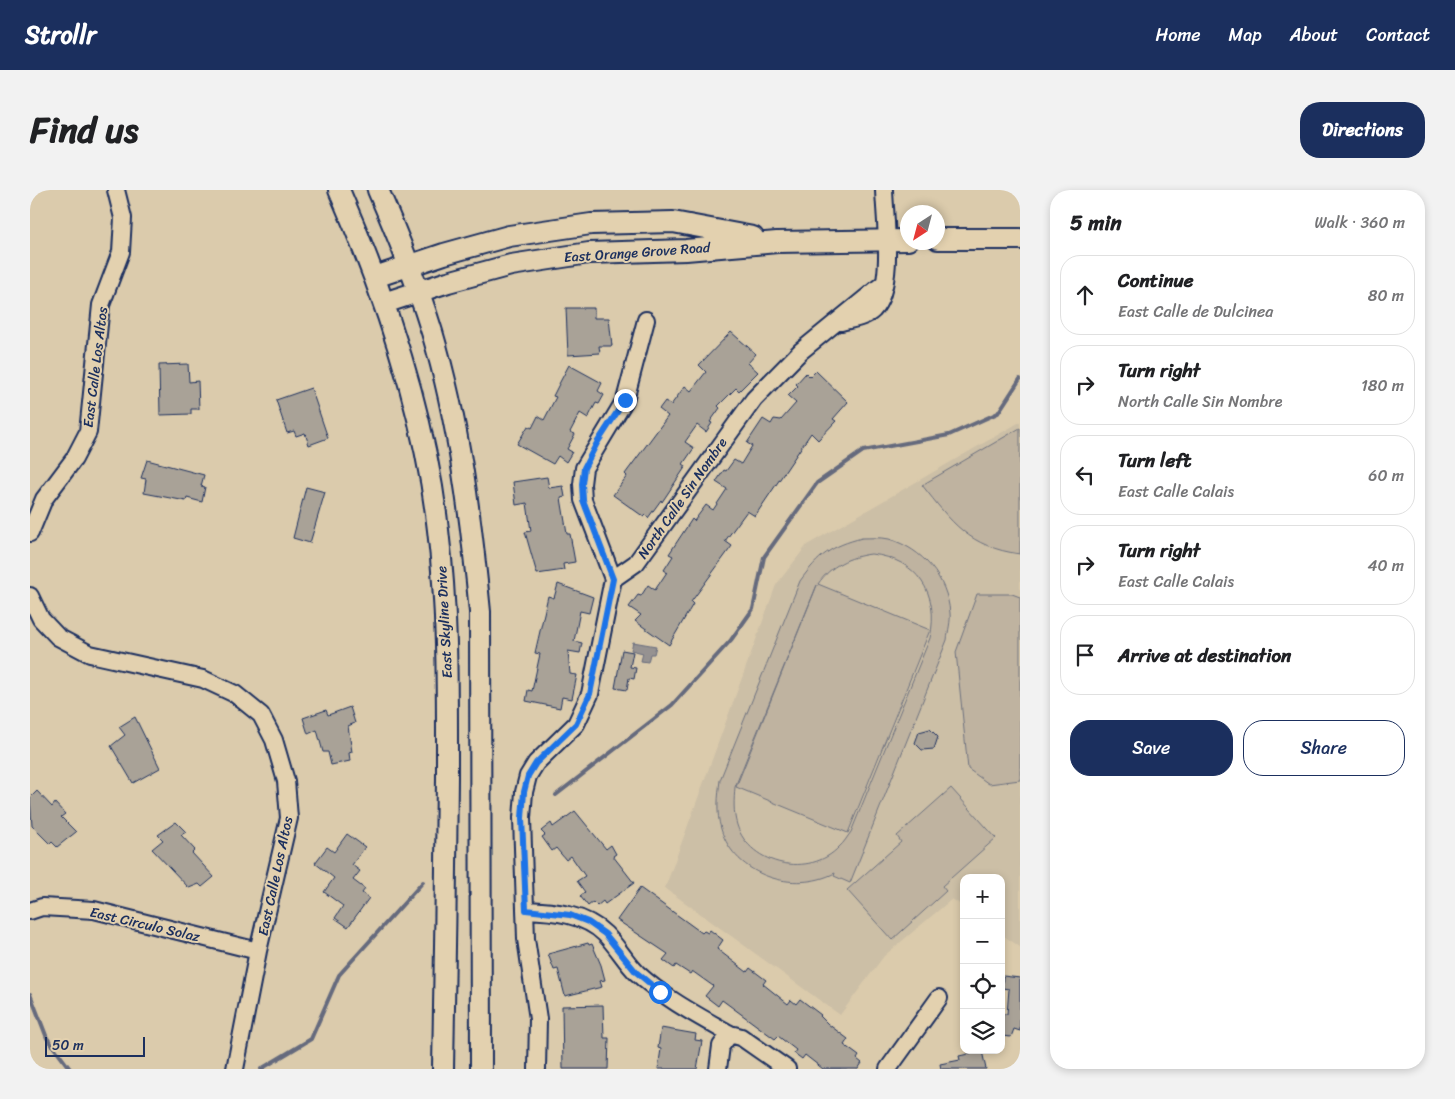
<!DOCTYPE html>
<meta charset="utf-8">
<style>
:root{--surface:#fff;--page:#f2f2f2;--text:#202124;--muted:#757577;--line:#e0e0e0;--accent:#1b2f5e}
body{margin:0;font-family:Sriracha,sans-serif;background:var(--page);color:var(--text)}
.controls{position:absolute;right:15px;bottom:15px;display:grid;overflow:hidden;border-radius:10px;box-shadow:0 2px 8px #0003}
.controls button{width:45px;height:45px;display:grid;place-items:center;padding:0;border:0;border-bottom:1px solid var(--line);background:var(--surface);color:var(--text);font:25px sans-serif}
.compass{position:absolute;left:870px;top:15px;width:45px;height:45px;border-radius:50%;background:var(--surface);box-shadow:0 2px 8px #0003;rotate:216deg}
.scale{position:absolute;left:15px;bottom:12px;width:100px;box-sizing:border-box;padding-left:5px;border:2px solid #1b2f5e;border-top:0;font-size:14px;line-height:18px;white-space:nowrap;color:#1b2f5e;-webkit-text-stroke:4px #e3d1af;paint-order:stroke}
.stop{position:absolute;width:15px;height:15px;margin:-11px;border:4px solid #1a73e8;border-radius:50%;background:#fff}
.stop.end{background:#1a73e8;border-color:#fff;box-shadow:0 1px 5px #0008}
.list{margin:0;padding:0;list-style:none}
h2{display:flex;justify-content:space-between;align-items:center;height:65px;margin:0;padding:0 20px;font-size:21px}
h2 small{font-size:16px;font-weight:400;color:var(--muted)}
.list li{display:grid;grid-template-columns:32px 1fr auto;gap:15px;align-items:center;box-sizing:border-box;height:80px;margin:0 10px 10px;padding:0 10px;border:1px solid var(--line);border-radius:20px}
.list b{display:block;font-size:19px;white-space:nowrap}
.list p{margin:0;font-size:16px;white-space:nowrap;color:var(--muted)}
.list em{font-size:16px;font-style:normal;color:var(--muted)}
.actions{display:flex;gap:10px;padding:15px 20px}
.actions a{flex:1;padding:11px 0;border:1px solid var(--accent);border-radius:20px;text-align:center;font-size:18px;color:var(--accent)}
.actions .main{background:var(--accent);color:#fff}
.icon{flex:none;width:28px;height:28px;fill:none;stroke:currentColor;stroke-width:2;stroke-linecap:round;stroke-linejoin:round}
.map{position:relative;flex:none;width:990px;height:879px;overflow:hidden;border-radius:20px}
header{display:flex;align-items:center;gap:30px;box-sizing:border-box;height:70px;padding:0 25px;background:var(--accent);color:#fff}
header strong{font-size:24px}
nav{display:flex;gap:28px;margin-inline-start:auto;font-size:18px}
.intro{display:flex;align-items:center;justify-content:space-between;box-sizing:border-box;height:120px;padding:0 30px}
h1{margin:0;font-size:35px}
.button{padding:12px 22px;border-radius:20px;background:var(--accent);color:#fff;font-size:18px;font-weight:700}
main{display:flex;gap:30px;padding:0 30px}
aside{flex:1;background:var(--surface);border-radius:20px;box-shadow:0 2px 8px #0003}
.map>svg:first-child{display:block}
.built{fill:#ccbfa6}
.green{fill:#bfb3a0;stroke:#6d717f;fill-rule:evenodd}
.water{fill:#969291;stroke:#656a7d}
.lines{fill:none;stroke-linecap:round;stroke-linejoin:round}
.stream{stroke:#656a7d;stroke-width:4}
.building{fill:#a9a297;stroke:#1b2f5e}
.minor-casing{stroke:#1b2f5e;stroke-width:20}
.major-casing{stroke:#1b2f5e;stroke-width:24}
.minor{stroke:#e3d1af;stroke-width:16}
.major{stroke:#e3d1af;stroke-width:20}
.route{stroke:#1a73e8;stroke-width:6}
.labels{text-anchor:middle;stroke-width:4;stroke-linejoin:round;paint-order:stroke}
.street-label{font-size:14px;fill:#1b2f5e;stroke:#e3d1af}
</style>
<header>
<strong>Strollr</strong>
<nav><a>Home</a><a>Map</a><a>About</a><a>Contact</a></nav>
</header>
<div class="intro"><h1>Find us</h1><a class="button">Directions</a></div>
<main>
<div class="map">
<svg width="990" height="879" viewBox="0 0 990 879">
<rect width="100%" height="100%" fill="#dbcbac"/>
<filter id="ink" filterUnits="userSpaceOnUse"><feTurbulence type="fractalNoise" baseFrequency=".02" numOctaves="2"/><feDisplacementMap in="SourceGraphic" scale="10" xChannelSelector="R" yChannelSelector="G"/><feConvolveMatrix kernelMatrix="1 2 1 2 8 2 1 2 1" color-interpolation-filters="sRGB"/></filter>
<g filter="url(#ink)">
<path class="built" d="M 990,232 L 990,757 L 971,744 L 971,688 L 934,688 L 934,717 L 922,709 L 854,766 L 810,825 L 635,698 L 746,395 L 777,355 Z"/>
<path class="green" d="M 990,238 L 990,364 C 939,357 922,333 892,295 Z
M 832,348 C 841,348 851,347 859,349 C 893,359 917,388 920,423 C 921,431 918,441 917,450 L 820,693 L 804,686 L 805,683 C 764,704 705,686 691,639 C 686,622 688,607 690,590 L 770,391 C 789,365 801,356 832,348 ZM 841,364 C 887,369 910,403 900,448 L 821,642 C 817,647 814,653 809,657 C 780,688 720,676 707,635 C 703,622 704,610 705,597 L 787,395 L 706,597 L 818,643 L 900,440 L 788,394 C 801,375 819,367 841,364 Z
M 947,404 L 982,404 L 990,407 L 990,590 L 959,594 L 938,579 L 926,462 Z
M 921,598 L 966,648 L 912,696 L 916,701 L 862,750 L 817,700 L 871,652 L 867,646 Z"/>
<path class="water" d="M 603,452 L 626,456 L 624,464 L 620,464 L 618,472 L 611,471 L 613,463 L 601,460 Z"/>
<g class="lines">
<path class="stream" d="M 526,605 L 642,515 L 701,450 L 723,419 L 734,367 L 787,293 L 833,261 L 919,245 L 968,223 L 990,189
M 0,804 L 17,848 L 40,879
M 231,879 L 281,849 L 309,785 L 393,692"/>
</g>
<path class="building" d="M 536,118 L 564,118 L 564,128 L 579,128 L 582,156 L 569,156 L 570,163 L 538,165 Z
M 701,142 L 726,164 L 718,173 L 728,182 L 709,201 L 706,198 L 688,216 L 690,218 L 680,232 L 682,233 L 676,242 L 667,235 L 655,252 L 664,258 L 653,274 L 656,276 L 632,312 L 631,310 L 618,328 L 616,325 L 614,327 L 583,305 L 597,286 L 595,284 L 638,226 L 629,219 L 635,211 L 641,215 L 655,196 L 661,201 L 676,182 L 669,175 Z
M 158,174 L 159,192 L 168,191 L 169,219 L 161,219 L 161,224 L 130,225 L 129,175 Z
M 539,175 L 572,193 L 568,201 L 574,205 L 569,214 L 566,213 L 558,228 L 550,223 L 540,242 L 545,244 L 537,259 L 542,262 L 536,272 L 528,266 L 523,274 L 487,254 L 498,236 L 502,238 L 508,226 L 514,230 L 526,207 L 523,206 L 530,192 Z
M 786,181 L 818,212 L 803,229 L 806,231 L 788,250 L 781,243 L 725,326 L 717,321 L 695,351 L 702,356 L 661,412 L 663,414 L 639,455 L 605,431 L 611,425 L 599,417 L 608,405 L 611,406 L 618,395 L 625,400 L 637,382 L 634,380 L 643,366 L 639,364 L 662,329 L 664,331 L 676,315 L 683,320 L 697,299 L 686,292 L 694,280 L 696,281 L 704,270 L 711,274 L 722,256 L 717,253 L 733,229 L 741,234 L 744,229 L 751,230 L 766,213 L 758,206 L 768,196 L 766,194 L 776,183 L 780,187 Z
M 281,198 L 298,248 L 279,255 L 275,243 L 266,246 L 264,241 L 257,243 L 246,210 Z
M 117,270 L 174,285 L 171,296 L 175,297 L 172,312 L 157,308 L 156,311 L 114,303 L 116,289 L 111,288 Z
M 517,287 L 519,298 L 533,296 L 535,307 L 531,308 L 537,344 L 540,344 L 545,372 L 533,374 L 534,380 L 507,384 L 495,342 L 501,341 L 497,313 L 486,315 L 483,292 Z
M 276,297 L 295,302 L 280,353 L 263,348 Z
M 528,394 L 563,407 L 559,423 L 550,421 L 544,451 L 552,453 L 550,463 L 538,461 L 540,484 L 547,485 L 542,509 L 532,507 L 530,518 L 496,511 L 498,500 L 502,501 L 510,464 L 505,463 L 518,406 L 524,408 Z
M 592,460 L 603,462 L 600,477 L 606,478 L 604,489 L 599,488 L 597,500 L 585,498 Z
M 320,517 L 325,533 L 318,536 L 322,562 L 319,563 L 320,571 L 301,575 L 298,562 L 293,562 L 287,540 L 278,544 L 273,528 L 296,520 L 298,525 Z
M 105,527 L 130,578 L 103,593 L 81,556 L 95,545 L 89,537 Z
M 900,539 L 908,547 L 904,559 L 892,560 L 885,553 L 889,542 Z
M 7,601 L 22,617 L 25,613 L 35,624 L 31,627 L 46,642 L 27,657 L 22,652 L 20,654 L 2,636 L 0,608 Z
M 545,621 L 576,659 L 581,655 L 586,664 L 583,666 L 604,693 L 575,714 L 573,711 L 567,716 L 563,712 L 558,716 L 550,706 L 555,702 L 547,691 L 555,686 L 541,666 L 536,670 L 526,658 L 522,661 L 512,647 L 515,645 L 511,641 L 521,633 L 523,637 Z
M 146,632 L 156,642 L 151,645 L 165,660 L 162,663 L 184,687 L 172,697 L 169,694 L 159,698 L 122,659 L 133,650 L 128,645 Z
M 317,644 L 335,657 L 322,675 L 330,681 L 323,690 L 335,699 L 332,703 L 339,708 L 318,737 L 305,728 L 313,716 L 294,702 L 304,688 L 285,673 L 297,657 L 304,662 Z
M 610,698 L 672,743 L 674,741 L 678,743 L 680,740 L 693,750 L 687,759 L 717,782 L 720,778 L 736,790 L 733,794 L 758,814 L 761,810 L 766,814 L 770,809 L 791,825 L 790,826 L 798,834 L 818,849 L 814,855 L 829,866 L 827,869 L 832,873 L 828,879 L 793,879 L 775,865 L 772,869 L 764,863 L 766,860 L 748,846 L 745,849 L 692,810 L 688,816 L 675,806 L 683,796 L 662,781 L 660,784 L 646,775 L 644,778 L 633,770 L 638,764 L 587,730 Z
M 558,753 L 559,755 L 562,754 L 571,775 L 575,790 L 570,791 L 572,797 L 535,806 L 528,779 L 524,780 L 518,764 Z
M 973,786 L 990,788 L 990,841 L 984,839 L 981,847 L 971,846 L 971,824 L 977,824 L 979,799 L 972,798 Z
M 573,815 L 574,848 L 579,848 L 578,879 L 533,879 L 532,816 Z
M 631,838 L 666,844 L 665,850 L 672,851 L 667,879 L 628,879 L 631,859 L 628,858 Z
M 952,861 L 956,879 L 911,879 L 910,874 L 930,870 L 929,866 Z"/>
<g class="lines">
<defs>
<path id="minor" d="M 811,132 C 822,129 836,127 843,120 C 865,97 855,30 854,0
M 0,343 L 14,309 L 44,269 L 58,242 L 71,115 L 91,62 L 93,28 L 86,0
M 583,389 L 553,310 L 552,294 L 554,278 L 595,210 L 616,130
M 0,406 L 11,429 L 28,447 L 60,464 L 173,489 L 205,504 L 231,525 L 244,550 L 256,591 L 259,628 L 228,761 L 205,879
M 496,720 C 523,721 555,724 575,744 C 587,756 595,771 607,783 C 634,808 668,826 700,844 L 711,847 L 757,879
M 0,721 L 12,717 L 64,720 L 228,761
M 507,879 L 508,829 L 496,749 L 492,628 L 494,602 L 498,586 L 506,573 L 546,534 L 560,504 L 583,389 L 606,373 L 724,209 L 771,161 L 853,94
M 688,879 L 691,856 L 700,844
M 858,879 L 909,808"/>
<path id="major" d="M 309,0 C 356,108 395,223 408,340 C 418,422 417,504 417,587 C 416,684 415,782 413,879
M 348,0 C 368,46 387,93 402,142 C 429,233 441,328 450,422 L 451,879
M 908,49 L 990,49
M 345,87 L 414,64 L 479,46 L 561,34 L 643,32 L 723,47
M 354,113 L 418,92 L 481,75 L 559,63 L 656,60 L 747,52 L 878,50"/>
</defs>
<use href="#minor" class="minor-casing"/>
<use href="#major" class="major-casing"/>
<use href="#minor" class="minor"/>
<use href="#major" class="major"/>
</g>
</g>
<g class="lines" filter="url(#ink)">
<path class="route" d="M 595,210 L 567,253 L 554,278 L 552,294 L 553,310 L 583,389 L 560,504 L 546,534 L 506,573 L 498,586 L 494,602 L 492,628 L 496,720 L 540,725 L 558,732 L 575,744 L 606,782 L 630,802"/>
</g>
<g class="labels">
<g class="street-label">
<text transform="translate(607 62) rotate(-4)" y="5">East Orange Grove Road</text>
<text transform="translate(65 177) rotate(-83)" y="5">East Calle Los Altos</text>
<text transform="translate(652 308) rotate(-55)" y="5">North Calle Sin Nombre</text>
<text transform="translate(414 432) rotate(-93)" y="5">East Skyline Drive</text>
<text transform="translate(245 686) rotate(-78)" y="5">East Calle Los Altos</text>
<text transform="translate(115 734) rotate(13)" y="5">East Circulo Solaz</text>
</g>
</g>
</svg>
<div class="controls">
<button>+</button>
<button>−</button>
<button><svg class="icon" aria-label="locate" viewBox="0 0 24 24"><circle cx="12" cy="12" r="6"/><path d="M12 2v4M12 18v4M2 12h4M18 12h4"/></svg></button>
<button><svg class="icon" aria-label="layers" viewBox="0 0 24 24"><path d="M12 4l9 5-9 5-9-5zM3 14l9 5 9-5"/></svg></button>
</div>
<svg class="compass" viewBox="-18 -18 36 36"><path d="M0-13l5 13h-10z" fill="#e53935"/><path d="M0 13l5-13h-10z" fill="#757577"/></svg>
<div class="scale">50 m</div>
<div class="stop" style="left:630px;top:802px"></div>
<div class="stop end" style="left:595px;top:210px"></div>
</div>
<aside>
<h2>5 min<small>Walk · 360 m</small></h2>
<ul class="list">
<li><svg class="icon" aria-label="ahead" viewBox="0 0 24 24"><path d="M12 20V5M6 11l6-6 6 6"/></svg><div><b>Continue</b><p>East Calle de Dulcinea</p></div><em>80 m</em></li>
<li><svg class="icon" aria-label="right" viewBox="0 0 24 24"><path d="M7 20v-9h11M14 6l5 5-5 5"/></svg><div><b>Turn right</b><p>North Calle Sin Nombre</p></div><em>180 m</em></li>
<li><svg class="icon" aria-label="left" viewBox="0 0 24 24"><path d="M17 20v-9H6M10 6l-5 5 5 5"/></svg><div><b>Turn left</b><p>East Calle Calais</p></div><em>60 m</em></li>
<li><svg class="icon" aria-label="right" viewBox="0 0 24 24"><path d="M7 20v-9h11M14 6l5 5-5 5"/></svg><div><b>Turn right</b><p>East Calle Calais</p></div><em>40 m</em></li>
<li><svg class="icon" aria-label="arrive" viewBox="0 0 24 24"><path d="M6 21V4h12l-3 4 3 4H6"/></svg><div><b>Arrive at destination</b></div></li>
</ul>
<div class="actions"><a class="main">Save</a><a>Share</a></div>
</aside>
</main>
